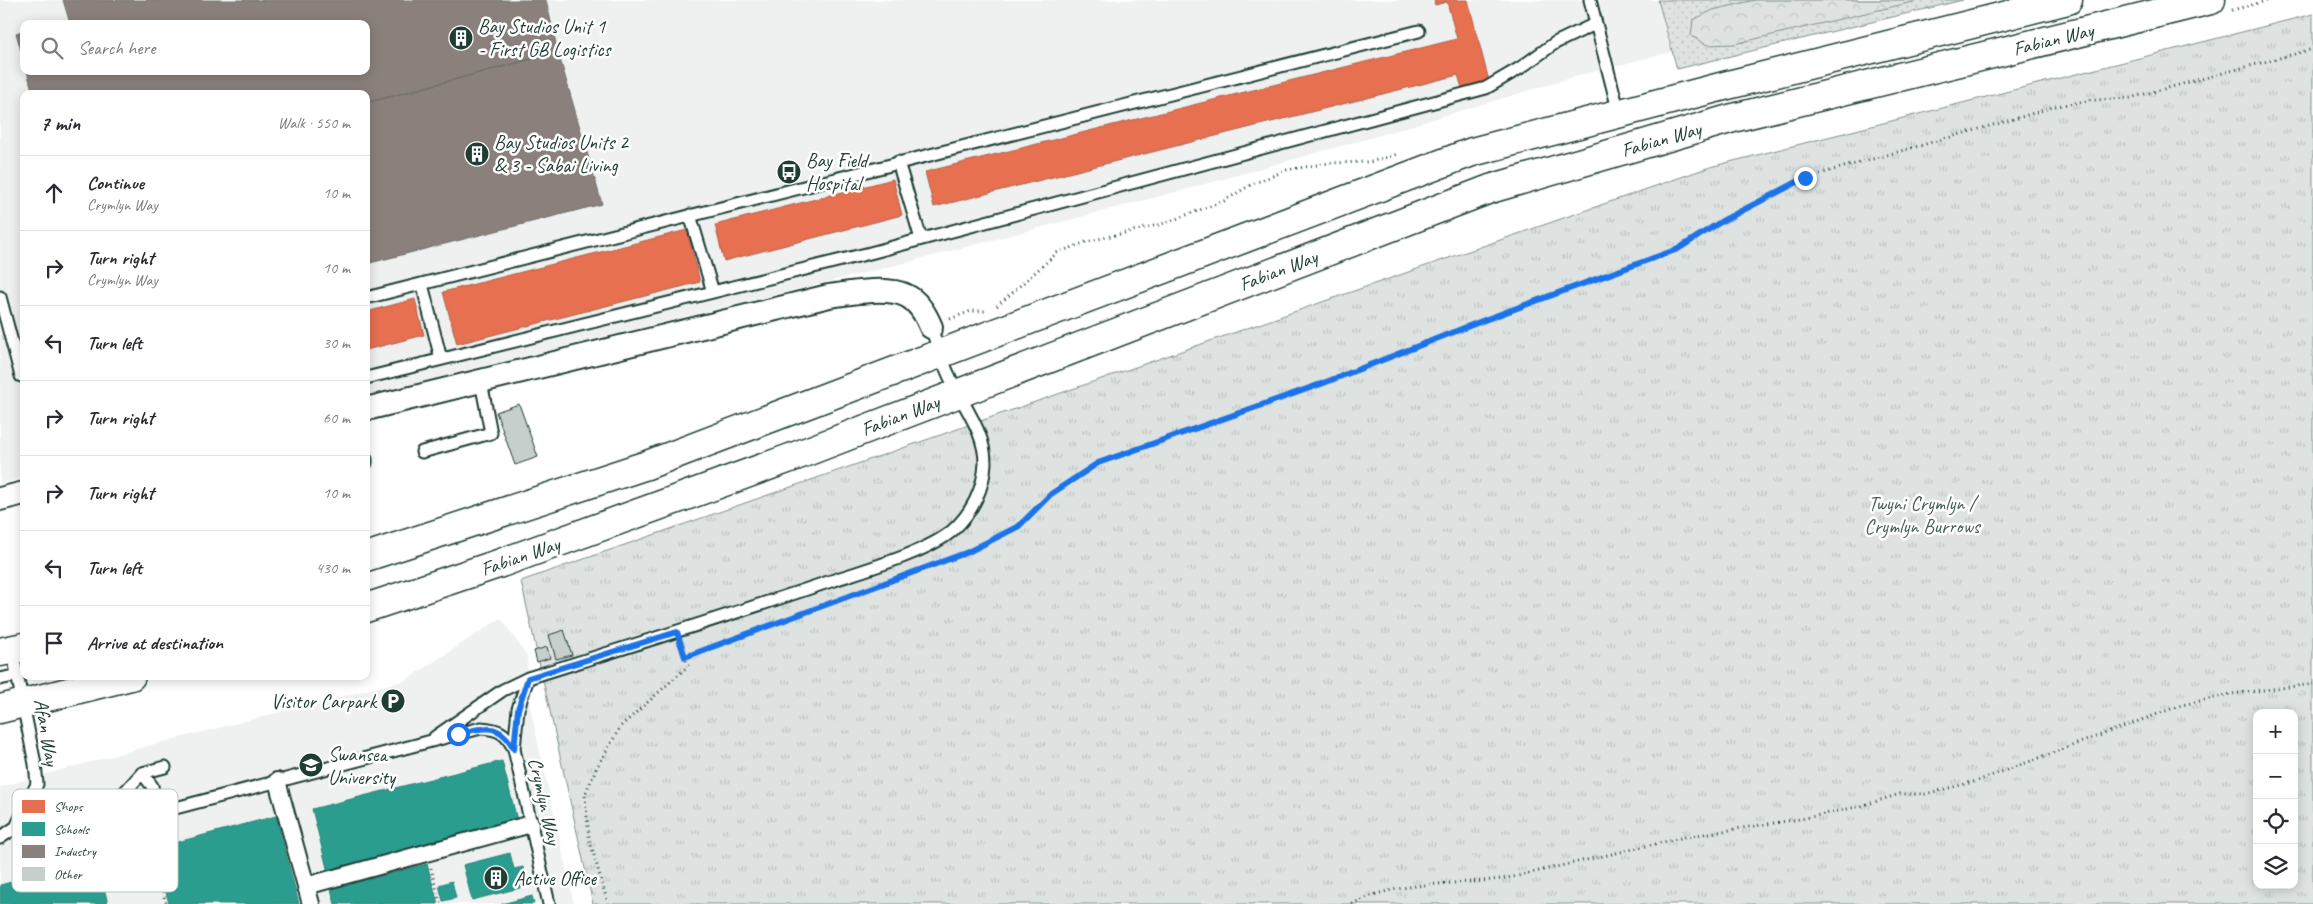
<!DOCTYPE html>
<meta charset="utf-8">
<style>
:root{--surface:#fff;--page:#f7f7f7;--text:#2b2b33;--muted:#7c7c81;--line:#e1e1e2}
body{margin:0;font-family:Caveat,sans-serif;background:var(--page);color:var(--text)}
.controls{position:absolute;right:15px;bottom:15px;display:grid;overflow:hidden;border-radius:10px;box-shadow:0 2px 12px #0003}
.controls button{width:45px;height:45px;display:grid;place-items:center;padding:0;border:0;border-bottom:1px solid var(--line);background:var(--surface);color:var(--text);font:25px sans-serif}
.stop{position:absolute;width:15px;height:15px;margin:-11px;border:4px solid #1a73e8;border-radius:50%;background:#fff}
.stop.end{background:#1a73e8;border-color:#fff;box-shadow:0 1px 5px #0008}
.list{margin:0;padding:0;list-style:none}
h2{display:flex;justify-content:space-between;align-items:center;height:65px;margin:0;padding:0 20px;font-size:21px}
h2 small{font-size:16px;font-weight:400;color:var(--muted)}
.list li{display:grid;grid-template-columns:32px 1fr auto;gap:15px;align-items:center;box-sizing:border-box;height:75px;padding:0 20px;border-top:1px solid var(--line)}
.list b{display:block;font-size:19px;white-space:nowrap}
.list p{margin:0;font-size:16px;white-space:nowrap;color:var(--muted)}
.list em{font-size:16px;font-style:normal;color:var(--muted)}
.icon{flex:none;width:28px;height:28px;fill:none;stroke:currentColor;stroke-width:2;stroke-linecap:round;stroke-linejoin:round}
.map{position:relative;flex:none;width:2313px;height:904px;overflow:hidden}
.search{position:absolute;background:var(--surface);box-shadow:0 2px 12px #0003;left:20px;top:20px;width:350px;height:55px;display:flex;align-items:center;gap:12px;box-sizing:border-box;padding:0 18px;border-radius:10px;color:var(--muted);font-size:19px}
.panel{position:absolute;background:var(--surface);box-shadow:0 2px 12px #0003;left:20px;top:90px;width:350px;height:590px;border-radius:10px}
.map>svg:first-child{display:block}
.built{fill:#eef1f0;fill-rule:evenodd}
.grass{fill:url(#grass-dots);stroke:#7e908b}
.forest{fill:url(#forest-crowns);stroke:#7e908b}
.park{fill:url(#park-tufts);stroke:#7e908b;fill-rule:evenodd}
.shops{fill:#e76f51;stroke:#ab6048}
.schools{fill:#2a9d8f;stroke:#278074}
.industry{fill:#8a817c;stroke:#6a6d66}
.building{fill:#c7cfcc;stroke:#1f3d34}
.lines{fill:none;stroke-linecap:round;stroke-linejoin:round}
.service-casing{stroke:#1f3d34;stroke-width:15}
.pedestrian-casing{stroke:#1f3d34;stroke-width:20}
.minor-casing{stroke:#1f3d34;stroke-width:26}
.trunk-casing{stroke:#1f3d34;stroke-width:31}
.path{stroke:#1f3d34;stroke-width:3;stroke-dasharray:1 4;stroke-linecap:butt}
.service{stroke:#fff;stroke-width:11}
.pedestrian{stroke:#fff;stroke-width:16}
.minor{stroke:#fff;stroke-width:22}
.trunk{stroke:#fff;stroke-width:28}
.route{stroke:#1a73e8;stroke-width:6}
.labels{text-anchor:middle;stroke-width:5;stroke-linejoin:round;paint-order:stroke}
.poi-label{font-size:20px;fill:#1f3d34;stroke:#fff;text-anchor:start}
.street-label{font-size:20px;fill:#1f3d34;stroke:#fff}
.park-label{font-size:20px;fill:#455e57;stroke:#fff}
.key{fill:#fff;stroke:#bcc5c2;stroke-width:1}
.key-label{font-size:14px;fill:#1f3d34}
</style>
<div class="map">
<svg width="2313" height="904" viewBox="0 0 2313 904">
<defs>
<pattern id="grass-dots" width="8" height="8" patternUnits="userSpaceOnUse" patternTransform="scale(1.25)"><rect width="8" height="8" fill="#dee3e2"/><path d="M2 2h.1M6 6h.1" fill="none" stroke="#bec4c2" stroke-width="1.8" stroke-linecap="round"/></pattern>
<pattern id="forest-crowns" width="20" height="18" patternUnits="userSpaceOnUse" patternTransform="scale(1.25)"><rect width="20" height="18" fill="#dee3e2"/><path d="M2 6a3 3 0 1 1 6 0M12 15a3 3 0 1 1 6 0" fill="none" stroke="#bec4c2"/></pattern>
<pattern id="park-tufts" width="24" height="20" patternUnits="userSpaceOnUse" patternTransform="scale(1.25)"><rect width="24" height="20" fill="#dee3e2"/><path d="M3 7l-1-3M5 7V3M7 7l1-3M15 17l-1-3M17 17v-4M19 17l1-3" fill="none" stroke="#bec4c2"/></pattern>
</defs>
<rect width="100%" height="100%" fill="#fff"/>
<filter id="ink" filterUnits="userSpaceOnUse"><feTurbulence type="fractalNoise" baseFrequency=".02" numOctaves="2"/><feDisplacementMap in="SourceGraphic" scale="10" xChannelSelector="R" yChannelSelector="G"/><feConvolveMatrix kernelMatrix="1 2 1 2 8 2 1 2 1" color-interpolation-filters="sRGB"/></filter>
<g filter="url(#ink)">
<path class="built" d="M 0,0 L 1658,0 L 1671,52 L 1584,74 L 1377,136 L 1180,191 L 905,263 L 366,395 L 366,94 L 24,94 L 24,478 L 0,484 ZM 24,24 L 366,24 L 366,71 L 24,71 Z
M 501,618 L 527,656 L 529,702 L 574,904 L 0,904 L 0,787 L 159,743 L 406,680 Z"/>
<path class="grass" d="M 1658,0 L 1963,0 L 1677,69 Z"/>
<path class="forest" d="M 1755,0 L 1921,0 L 1734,44 L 1707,45 L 1691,36 L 1693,20 L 1713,10 Z"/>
<path class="park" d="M 2313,14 L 2313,904 L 593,904 L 521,581 L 1710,167 ZM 2257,713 L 2294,713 L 2294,885 L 2257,885 Z"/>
<path class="shops" d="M 1434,0 L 1468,0 L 1489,81 L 1462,88 L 1458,75 L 934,207 L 925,172 L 1457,39 L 1447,2 L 1435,5 Z
M 893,179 L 902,215 L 724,261 L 715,225 Z
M 687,230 L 700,282 L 457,344 L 443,292 Z
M 415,299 L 424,335 L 366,350 L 366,312 Z"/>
<path class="schools" d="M 502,761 L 518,824 L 328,872 L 312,809 Z
M 276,816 L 299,904 L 169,904 L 155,848 Z
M 510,853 L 514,869 L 523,867 L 528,886 L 472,900 L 463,865 Z
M 97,860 L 108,904 L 0,904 L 0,885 Z
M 427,864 L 438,904 L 335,904 L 331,889 Z
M 452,881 L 456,898 L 443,901 L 439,885 Z
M 532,896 L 534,904 L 502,904 Z"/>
<path class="industry" d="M 63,0 L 546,0 L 558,52 L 366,103 L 366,94 L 33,94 L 27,71 L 366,71 L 366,24 L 54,24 L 69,20 Z
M 24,31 L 24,61 L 16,33 Z
M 558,52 L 602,204 L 366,264 L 366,103 Z"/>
<path class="building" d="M 519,404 L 538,457 L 515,465 L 496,412 Z
M 564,630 L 572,655 L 556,659 L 549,635 Z
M 547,647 L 550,658 L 537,662 L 534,651 Z"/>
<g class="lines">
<defs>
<path id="service" d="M 1590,0 L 1619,113
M 898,162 L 921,239
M 690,215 L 713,292
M 422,284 L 441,359
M 0,297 L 21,376 L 24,377
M 366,298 L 1419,31
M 366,378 L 870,253 L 1486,88 L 1520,68 L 1555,43 L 1595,24
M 422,452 L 491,433 L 481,382
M 366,459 L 366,463
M 0,679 L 18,675
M 435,737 L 503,690 L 528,678
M 514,749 L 518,709 L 528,678 C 628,647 728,616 828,582 C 861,571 929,552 953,530 C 972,513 984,488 985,463 C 985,437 970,415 958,393 C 946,373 938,349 931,327
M 142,773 L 152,786 L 154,798 L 167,811
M 28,805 L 66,819 L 88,822 L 113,805 L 142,773 L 165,767
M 88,822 L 145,816 L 481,728 C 499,729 506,733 514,749 L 549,904
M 0,838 L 16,827 L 37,784 L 35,764 L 12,649"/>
<path id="pedestrian" d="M 277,781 L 311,904
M 306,886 L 531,824"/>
<path id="minor" d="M 366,409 L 829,296 C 850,293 888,286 907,296 C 919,302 926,315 931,327
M 0,499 L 24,493"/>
<path id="trunk" d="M 366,557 L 647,465 L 1472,152 L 1724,86 L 2068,0
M 366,608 L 501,563 L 793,457 L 1490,189 L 1733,118 L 2211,0
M 0,652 L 24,647
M 0,709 L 131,676"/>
</defs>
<use href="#service" class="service-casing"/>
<use href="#pedestrian" class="pedestrian-casing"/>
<use href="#minor" class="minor-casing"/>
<use href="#trunk" class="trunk-casing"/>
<path class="path" d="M 2232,10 L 2270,0
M 997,306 L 1057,253 L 1086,242 L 1162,224 L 1224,201 L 1252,184 L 1287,170 L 1329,163 L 1370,162 L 1398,154
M 950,319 L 971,311 L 985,311
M 685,657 L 968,553 L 1019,526 L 1051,494 L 1098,463 L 1321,384 L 1487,319 L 1678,249 L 1722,221 L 1805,178 L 2018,118 L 2056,106 L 2094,100 L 2130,98 L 2313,49
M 147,829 L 166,904
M 431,868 L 440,904
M 608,904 L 589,838 L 585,794 L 597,767 L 621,726 L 688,666 L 681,645
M 1352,904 C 1404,878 1458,887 1513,877 L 1685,837 L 1806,818 L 1861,806 L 1900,794 L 1925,794 L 1977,781 L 2182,705 L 2231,694 L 2313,684"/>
<use href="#service" class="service"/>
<use href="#pedestrian" class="pedestrian"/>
<use href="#minor" class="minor"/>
<use href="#trunk" class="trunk"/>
</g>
</g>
<g class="lines" filter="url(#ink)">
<path class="route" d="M 458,734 C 484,727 500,722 514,749 L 518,709 L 528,678 L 677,632 L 685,657 L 968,552 L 1019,526 L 1051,494 L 1098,463 L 1321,384 L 1487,319 L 1678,249 L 1722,221 L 1805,178"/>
</g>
<defs>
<symbol id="building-disc" viewBox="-11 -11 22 22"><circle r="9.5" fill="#1f3d34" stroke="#fff"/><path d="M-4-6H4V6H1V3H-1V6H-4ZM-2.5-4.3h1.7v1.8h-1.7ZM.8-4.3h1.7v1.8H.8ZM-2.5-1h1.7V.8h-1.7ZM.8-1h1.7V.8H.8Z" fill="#fff"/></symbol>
<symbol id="bus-disc" viewBox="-11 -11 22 22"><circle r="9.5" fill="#1f3d34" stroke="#fff"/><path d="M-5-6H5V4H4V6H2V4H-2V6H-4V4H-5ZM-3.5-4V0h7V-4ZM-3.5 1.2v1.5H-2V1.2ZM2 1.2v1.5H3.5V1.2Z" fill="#fff"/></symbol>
<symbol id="parking-disc" viewBox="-11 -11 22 22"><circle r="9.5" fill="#1f3d34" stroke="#fff"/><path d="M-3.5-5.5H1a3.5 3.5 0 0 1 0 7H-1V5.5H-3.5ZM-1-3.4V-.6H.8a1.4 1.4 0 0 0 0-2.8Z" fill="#fff"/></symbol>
<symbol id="university-disc" viewBox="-11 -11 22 22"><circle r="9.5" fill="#1f3d34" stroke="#fff"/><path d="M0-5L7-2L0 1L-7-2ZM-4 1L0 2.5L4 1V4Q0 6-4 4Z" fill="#fff"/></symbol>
</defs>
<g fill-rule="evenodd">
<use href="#building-disc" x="447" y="24" width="28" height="28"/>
<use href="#building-disc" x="463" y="140" width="28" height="28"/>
<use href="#bus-disc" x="775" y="158" width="28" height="28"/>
<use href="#parking-disc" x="379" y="687" width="28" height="28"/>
<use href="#university-disc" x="297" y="751" width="28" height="28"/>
<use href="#building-disc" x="482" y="864" width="28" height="28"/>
</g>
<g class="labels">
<g class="poi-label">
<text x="478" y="33">Bay Studios Unit 1<tspan x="478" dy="23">- First GB Logistics</tspan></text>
<text x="494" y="149">Bay Studios Units 2<tspan x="494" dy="23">&amp; 3 - Sabai Living</tspan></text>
<text x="806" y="167">Bay Field<tspan x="806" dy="23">Hospital</tspan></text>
<text x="376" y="708" text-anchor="end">Visitor Carpark</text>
<text x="328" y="761">Swansea<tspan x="328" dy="23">University</tspan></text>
<text x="514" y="885">Active Office</text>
</g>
<g class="street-label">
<text transform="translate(2053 39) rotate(-14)" y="7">Fabian Way</text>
<text transform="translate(1661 139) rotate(-16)" y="7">Fabian Way</text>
<text transform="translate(1278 270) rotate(-21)" y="7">Fabian Way</text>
<text transform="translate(900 415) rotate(-21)" y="7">Fabian Way</text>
<text transform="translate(520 556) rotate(-19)" y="7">Fabian Way</text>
<text transform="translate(47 732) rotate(80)" y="7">Afan Way</text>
<text transform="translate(545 801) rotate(77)" y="7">Crymlyn Way</text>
</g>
<g class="park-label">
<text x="1922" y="510">Twyni Crymlyn /<tspan x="1922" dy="23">Crymlyn Burrows</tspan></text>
</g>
</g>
<rect x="12" y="789" width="166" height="103" rx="8" class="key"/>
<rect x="22" y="800" width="23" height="13" fill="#e76f51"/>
<rect x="22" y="822" width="23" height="14" fill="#2a9d8f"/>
<rect x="22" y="845" width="23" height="13" fill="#8a817c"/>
<rect x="22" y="867" width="23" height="14" fill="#c7cfcc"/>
<g class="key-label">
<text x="54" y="811">Shops</text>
<text x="54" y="834">Schools</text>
<text x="54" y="856">Industry</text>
<text x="54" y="879">Other</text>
</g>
</svg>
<div class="controls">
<button>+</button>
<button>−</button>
<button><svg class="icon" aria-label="locate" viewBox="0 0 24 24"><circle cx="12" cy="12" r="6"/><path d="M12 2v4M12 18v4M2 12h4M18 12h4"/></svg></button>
<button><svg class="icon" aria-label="layers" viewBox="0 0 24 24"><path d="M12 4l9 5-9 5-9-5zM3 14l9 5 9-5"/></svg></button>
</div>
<div class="stop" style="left:458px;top:734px"></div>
<div class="stop end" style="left:1805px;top:178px"></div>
<div class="search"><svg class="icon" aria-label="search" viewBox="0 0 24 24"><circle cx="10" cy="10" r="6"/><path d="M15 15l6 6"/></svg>Search here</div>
<section class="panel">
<h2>7 min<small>Walk · 550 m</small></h2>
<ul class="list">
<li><svg class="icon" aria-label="ahead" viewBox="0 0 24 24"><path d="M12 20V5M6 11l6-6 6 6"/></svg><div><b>Continue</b><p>Crymlyn Way</p></div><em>10 m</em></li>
<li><svg class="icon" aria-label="right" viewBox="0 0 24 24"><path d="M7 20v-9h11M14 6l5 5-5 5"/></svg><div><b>Turn right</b><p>Crymlyn Way</p></div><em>10 m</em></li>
<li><svg class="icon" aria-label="left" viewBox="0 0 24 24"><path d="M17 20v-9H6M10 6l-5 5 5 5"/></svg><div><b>Turn left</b></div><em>30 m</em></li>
<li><svg class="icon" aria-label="right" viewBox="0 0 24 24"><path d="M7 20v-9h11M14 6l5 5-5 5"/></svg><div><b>Turn right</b></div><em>60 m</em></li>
<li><svg class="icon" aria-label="right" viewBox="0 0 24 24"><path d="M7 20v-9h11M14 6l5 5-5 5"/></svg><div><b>Turn right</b></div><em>10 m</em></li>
<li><svg class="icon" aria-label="left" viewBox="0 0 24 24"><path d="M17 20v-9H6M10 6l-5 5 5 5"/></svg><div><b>Turn left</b></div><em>430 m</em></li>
<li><svg class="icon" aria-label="arrive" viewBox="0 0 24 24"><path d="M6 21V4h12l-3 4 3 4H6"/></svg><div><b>Arrive at destination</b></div></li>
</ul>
</section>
</div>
